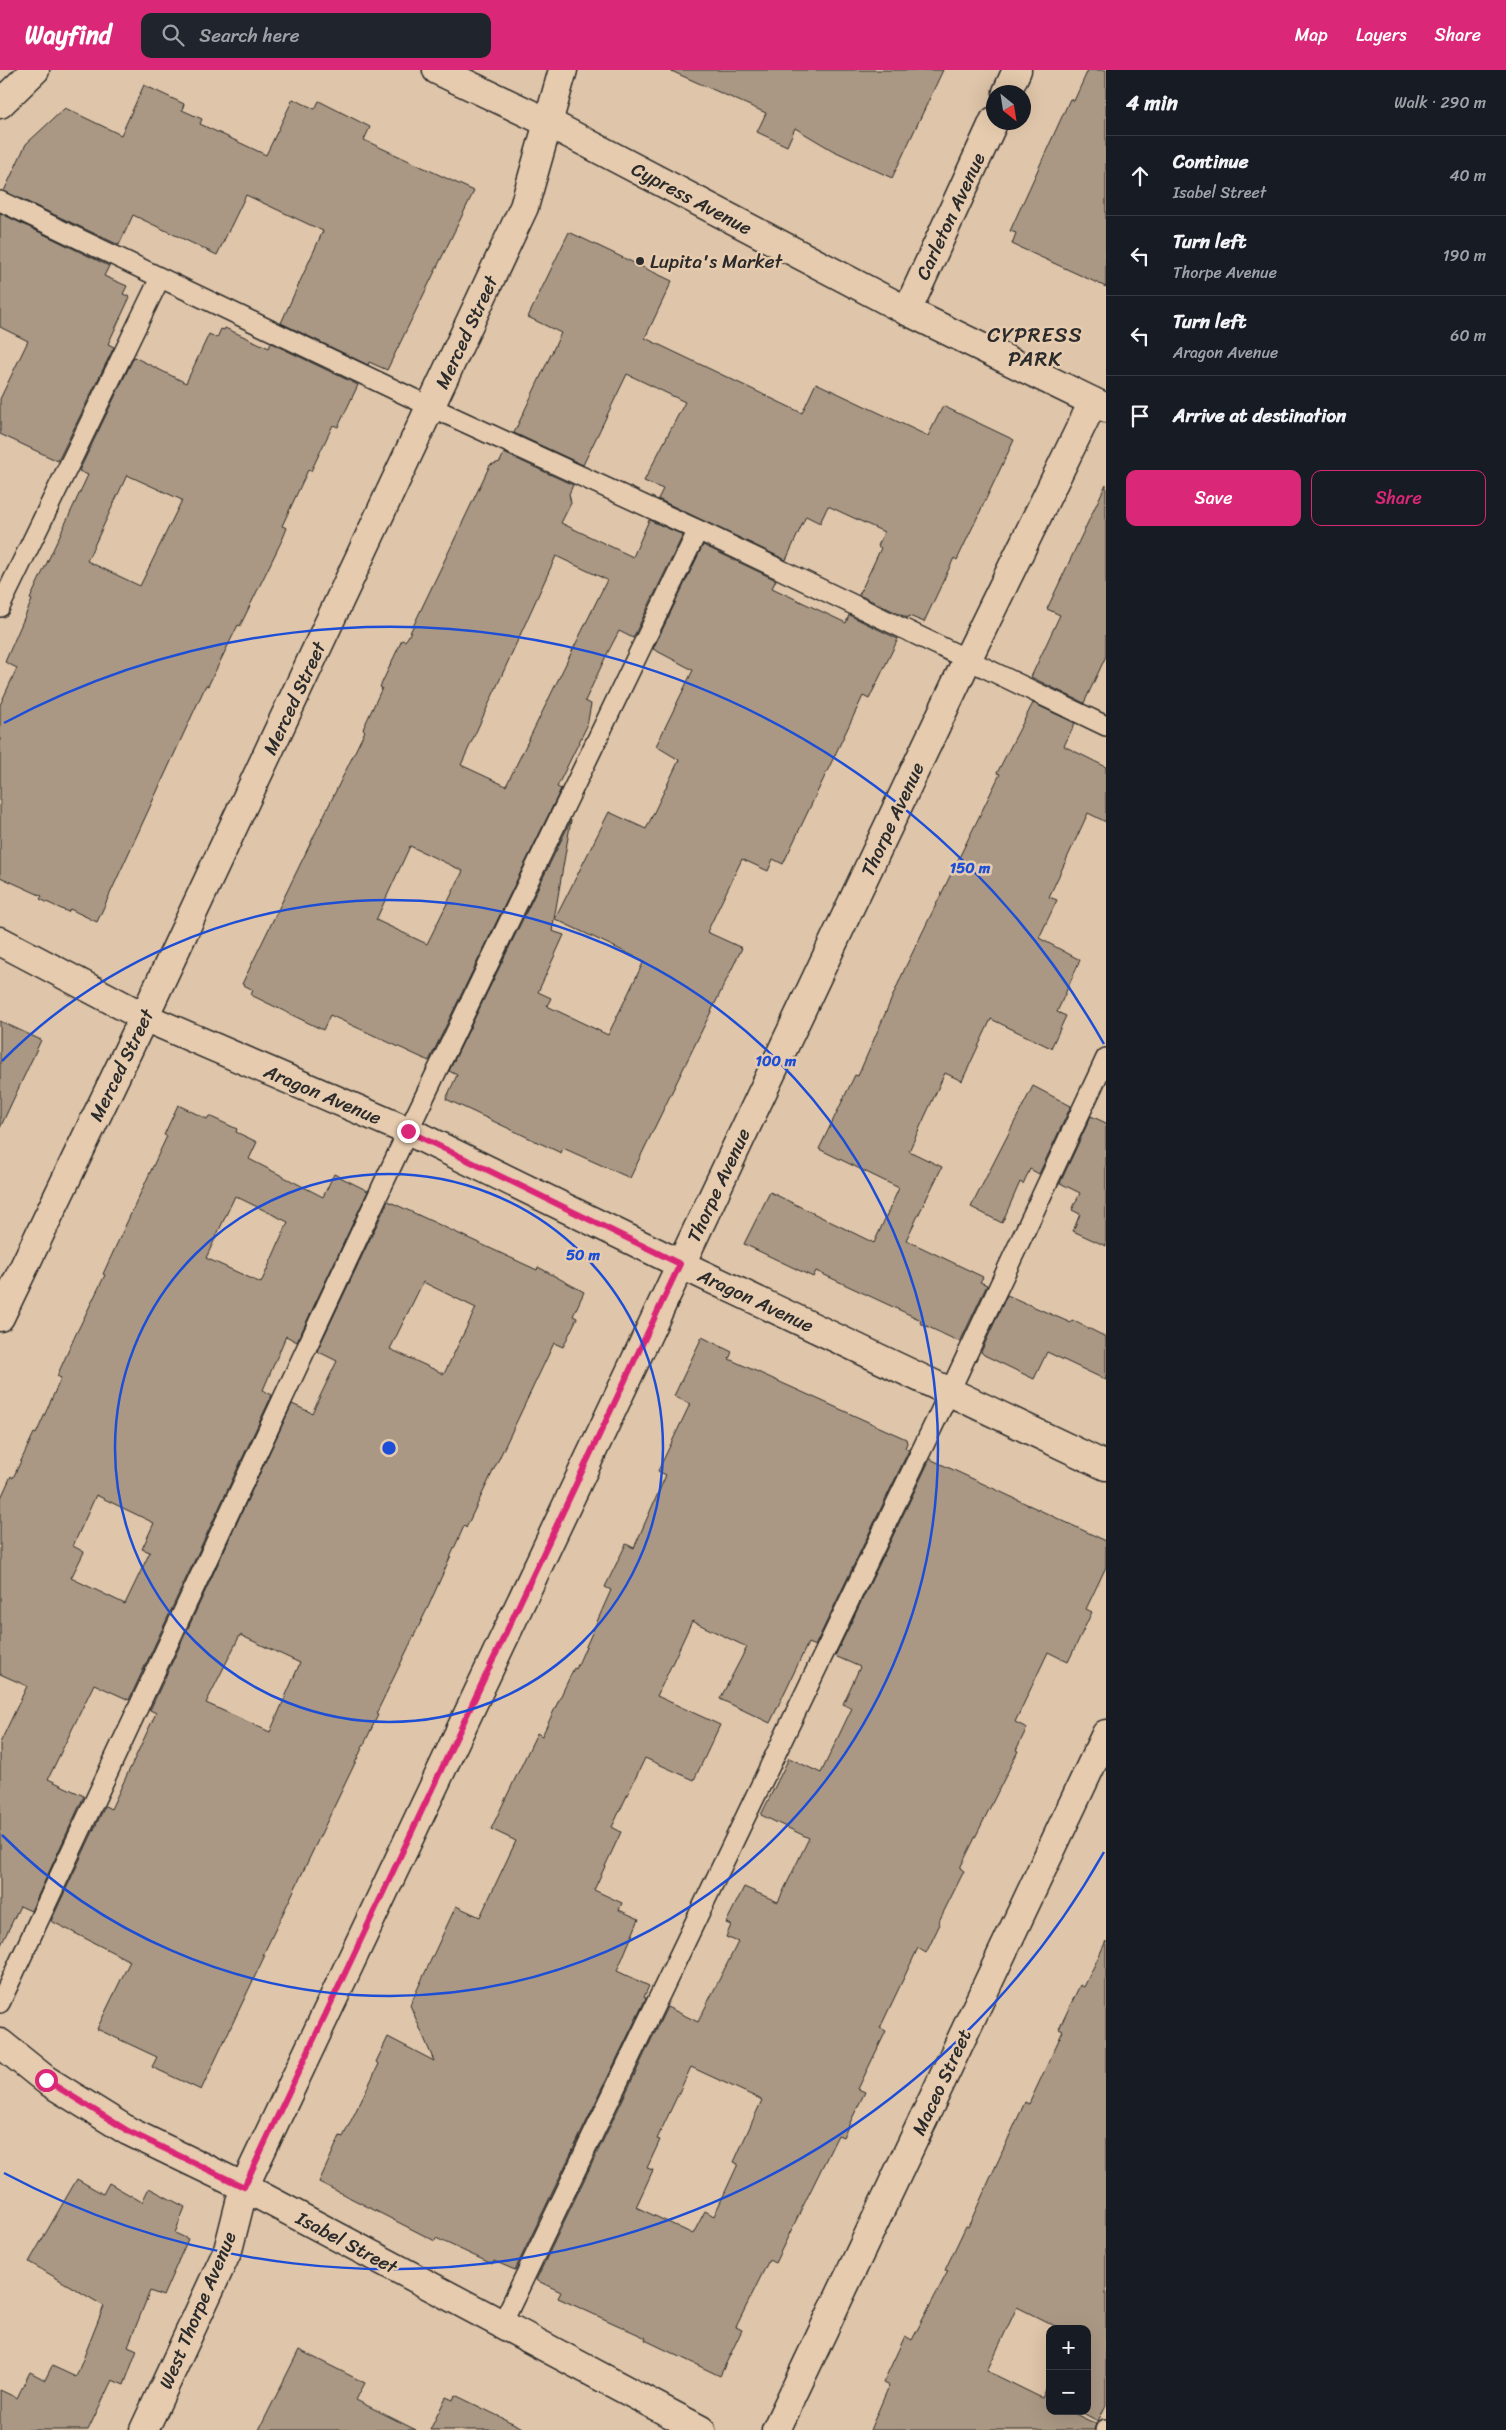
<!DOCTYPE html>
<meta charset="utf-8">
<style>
:root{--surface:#171b24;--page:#20242c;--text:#f1f3f6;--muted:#9ea1a6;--line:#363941;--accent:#db2777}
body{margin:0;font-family:Sriracha,sans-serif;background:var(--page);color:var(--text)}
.controls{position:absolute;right:15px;bottom:15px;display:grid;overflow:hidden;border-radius:10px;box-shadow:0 5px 20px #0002}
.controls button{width:45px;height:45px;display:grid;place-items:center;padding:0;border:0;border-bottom:1px solid var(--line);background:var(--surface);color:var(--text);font:25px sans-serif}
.compass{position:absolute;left:986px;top:15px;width:45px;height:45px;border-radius:50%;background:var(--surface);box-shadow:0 5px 20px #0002;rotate:150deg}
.stop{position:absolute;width:15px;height:15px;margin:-11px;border:4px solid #db2777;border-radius:50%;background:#fff}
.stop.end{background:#db2777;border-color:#fff;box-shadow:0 1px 5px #0008}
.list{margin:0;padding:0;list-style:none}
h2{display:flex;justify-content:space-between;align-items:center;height:65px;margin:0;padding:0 20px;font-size:21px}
h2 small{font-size:16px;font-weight:400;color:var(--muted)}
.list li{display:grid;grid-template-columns:32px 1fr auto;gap:15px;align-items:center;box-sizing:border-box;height:80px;padding:0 20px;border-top:1px solid var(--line)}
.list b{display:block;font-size:19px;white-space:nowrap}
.list p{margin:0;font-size:16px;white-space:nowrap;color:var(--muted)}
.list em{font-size:16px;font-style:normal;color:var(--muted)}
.actions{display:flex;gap:10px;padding:15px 20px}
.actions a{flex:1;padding:11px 0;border:1px solid var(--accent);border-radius:10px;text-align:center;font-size:18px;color:var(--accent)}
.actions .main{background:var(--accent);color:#fff}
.icon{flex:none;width:28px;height:28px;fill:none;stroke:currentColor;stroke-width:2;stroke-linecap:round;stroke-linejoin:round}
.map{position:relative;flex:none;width:1106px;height:2360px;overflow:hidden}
header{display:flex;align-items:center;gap:30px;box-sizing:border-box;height:70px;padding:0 25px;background:var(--accent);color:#fff}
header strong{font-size:24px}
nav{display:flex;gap:28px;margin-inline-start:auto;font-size:18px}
.search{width:350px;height:45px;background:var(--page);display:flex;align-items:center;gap:12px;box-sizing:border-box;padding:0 18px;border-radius:10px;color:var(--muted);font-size:19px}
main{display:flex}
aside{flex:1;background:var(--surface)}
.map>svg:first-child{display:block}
.building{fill:#aa9884;stroke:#2b2b2b;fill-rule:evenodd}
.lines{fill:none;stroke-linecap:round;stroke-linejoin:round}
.service-casing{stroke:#2b2b2b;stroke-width:22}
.minor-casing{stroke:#2b2b2b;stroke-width:31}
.tertiary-casing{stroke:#2b2b2b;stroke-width:31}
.service{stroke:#e6cbae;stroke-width:19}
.minor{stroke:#e6cbae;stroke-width:28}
.tertiary{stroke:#e6cbae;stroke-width:28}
.route{stroke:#db2777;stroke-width:6}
.ring{fill:none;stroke:#1d4ed8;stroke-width:2.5}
.poi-dot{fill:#2b2b2b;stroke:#e6cbae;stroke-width:2}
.labels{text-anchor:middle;stroke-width:5;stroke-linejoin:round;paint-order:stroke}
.street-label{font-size:19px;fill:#2b2b2b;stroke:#e6cbae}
.poi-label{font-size:19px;fill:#2b2b2b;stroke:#e6cbae;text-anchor:start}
.quarter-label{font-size:21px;letter-spacing:1px;fill:#2b2b2b;stroke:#e6cbae}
.centre{fill:#1d4ed8;stroke:#e6cbae;stroke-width:2.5}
.ring-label{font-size:15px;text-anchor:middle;font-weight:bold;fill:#1d4ed8;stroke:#e6cbae;stroke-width:5;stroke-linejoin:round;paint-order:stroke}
</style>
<header>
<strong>Wayfind</strong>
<div class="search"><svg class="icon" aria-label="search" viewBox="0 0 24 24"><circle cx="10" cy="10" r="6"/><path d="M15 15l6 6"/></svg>Search here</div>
<nav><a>Map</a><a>Layers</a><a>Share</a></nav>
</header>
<main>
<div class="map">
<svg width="1106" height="2360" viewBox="0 0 1106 2360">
<rect width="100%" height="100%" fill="#dfc5a9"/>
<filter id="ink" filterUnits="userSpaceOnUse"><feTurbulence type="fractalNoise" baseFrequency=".02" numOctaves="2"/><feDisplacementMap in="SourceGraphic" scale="10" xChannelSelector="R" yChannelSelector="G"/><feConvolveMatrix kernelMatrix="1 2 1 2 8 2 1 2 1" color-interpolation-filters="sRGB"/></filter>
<g filter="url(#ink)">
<path class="building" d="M 669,0 L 943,0 L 892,108 L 832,80 L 795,58 L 787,76 L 757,62 L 766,43 Z
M 1088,0 L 1106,0 L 1106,217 L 1012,174 L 1016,163 L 1010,161 L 1070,29 L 1074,31 Z
M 144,15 L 184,34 L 182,40 L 202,49 L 200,54 L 266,85 L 293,29 L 315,39 L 319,31 L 370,57 L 364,70 L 474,121 L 387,300 L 369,292 L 368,295 L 281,253 L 323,161 L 246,125 L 217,185 L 133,145 L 119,175 L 4,121 L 26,74 L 65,38 L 121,65 Z
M 0,143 L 109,196 L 104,206 L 127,216 L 123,224 L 130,227 L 108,274 L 114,277 L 58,391 L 0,364 L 0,329 L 28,271 L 0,257 Z
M 569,162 L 672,211 L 645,268 L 802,343 L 816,313 L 928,366 L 943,336 L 1014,370 L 957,490 L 954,488 L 924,552 L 909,546 L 908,548 L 859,525 L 881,478 L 878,476 L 884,462 L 828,436 L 820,453 L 806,446 L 786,490 L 658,429 L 663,419 L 644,411 L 685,332 L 627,304 L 583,395 L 514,363 L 561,263 L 528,247 Z
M 225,258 L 269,278 L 271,273 L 358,315 L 338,357 L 333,355 L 311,401 L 308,400 L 282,456 L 287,458 L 283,468 L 240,556 L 238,555 L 208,616 L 206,615 L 97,852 L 70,839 L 68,842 L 40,829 L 42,826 L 0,807 L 0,635 L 17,598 L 5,592 L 32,530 L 30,529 L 88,405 L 79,401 L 134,287 L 186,313 L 209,264 L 217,268 L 221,259 L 224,260 ZM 127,405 L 182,430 L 140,516 L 87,491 Z
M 504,383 L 573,415 L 569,424 L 571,433 L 561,453 L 633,487 L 649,450 L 683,465 L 633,568 L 619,561 L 606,586 L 585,631 L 591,634 L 587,656 L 557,717 L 561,719 L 429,991 L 330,945 L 323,960 L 251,925 L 253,920 L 242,914 L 365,661 L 363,659 L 382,618 L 380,617 L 402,570 L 405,571 L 408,567 L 490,395 L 500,392 ZM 556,486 L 607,510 L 506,716 L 461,695 ZM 410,776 L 463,801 L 427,874 L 376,850 Z
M 1106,414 L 1106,586 L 1084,633 L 1031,607 L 1060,545 L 1047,539 Z
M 703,475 L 776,510 L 772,518 L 846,553 L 849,545 L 898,569 L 869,629 L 863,626 L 783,794 L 773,789 L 768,801 L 742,789 L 707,862 L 742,878 L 630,1108 L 563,1078 L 561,1083 L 446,1029 L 457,1005 L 449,1001 L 571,750 L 552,861 L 564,865 L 538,922 L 551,928 L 547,936 L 608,965 L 644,891 L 555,849 L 609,742 L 646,759 L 679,690 L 656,676 L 693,600 L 653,579 Z
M 1033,633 L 1075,653 L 1064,676 L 1106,697 L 1106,752 L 1088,743 L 1049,827 L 1057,830 L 1039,868 L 1080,890 L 1057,942 L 1066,946 L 1051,978 L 991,949 L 962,1011 L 945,1003 L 909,1081 L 942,1097 L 906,1170 L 983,1207 L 980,1212 L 987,1215 L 960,1272 L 920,1253 L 921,1250 L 816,1201 L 813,1207 L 744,1174 L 770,1122 L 874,1173 L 899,1118 L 819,1079 L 855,1005 L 858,1006 L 905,898 L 1000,704 L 997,703 Z
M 0,951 L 41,970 L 0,1058 Z
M 1033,1016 L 1071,1036 L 1039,1104 L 1030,1099 L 1023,1114 L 1020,1112 L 1002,1153 L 971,1137 Z
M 178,1035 L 207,1049 L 209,1046 L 237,1059 L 236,1062 L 257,1072 L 249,1089 L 323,1127 L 334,1104 L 368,1121 L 297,1272 L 286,1266 L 263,1320 L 272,1325 L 129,1630 L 94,1614 L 48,1709 L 84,1726 L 31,1841 L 20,1836 L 0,1877 L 0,1673 L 27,1616 L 0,1604 L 0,1430 L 11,1406 L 13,1408 L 34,1363 L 36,1364 L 61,1308 L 57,1306 L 75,1266 L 105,1205 L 103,1204 L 167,1066 L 164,1065 ZM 235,1126 L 288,1152 L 261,1213 L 206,1188 ZM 96,1425 L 154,1453 L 142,1479 L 150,1482 L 125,1534 L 71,1508 L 84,1482 L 73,1476 Z
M 1091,1046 L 1106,1053 L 1106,1176 L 1073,1161 L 1080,1144 L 1072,1140 L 1080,1123 L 1060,1113 Z
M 388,1131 L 537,1200 L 538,1197 L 584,1222 L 573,1246 L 577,1248 L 563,1277 L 554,1273 L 466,1458 L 464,1456 L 429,1535 L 376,1644 L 378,1645 L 263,1885 L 265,1885 L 201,2020 L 152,1997 L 157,1987 L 97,1959 L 130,1891 L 51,1851 L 105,1736 L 111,1739 L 156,1643 L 150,1640 L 292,1334 L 312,1343 L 337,1291 L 317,1281 ZM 423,1212 L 476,1238 L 444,1304 L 390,1279 ZM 240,1565 L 300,1593 L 270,1662 L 206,1633 Z
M 1007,1225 L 1071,1253 L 1072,1250 L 1106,1267 L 1106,1310 L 1047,1282 L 1034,1309 L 984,1285 L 981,1282 Z
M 702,1267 L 732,1282 L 729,1289 L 906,1369 L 907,1373 L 905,1378 L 909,1380 L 815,1576 L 808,1573 L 770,1653 L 720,1629 L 747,1577 L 692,1551 L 657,1626 L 720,1655 L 694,1710 L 645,1688 L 612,1757 L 621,1762 L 594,1820 L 622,1833 L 619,1840 L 639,1849 L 617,1901 L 649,1916 L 644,1927 L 646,1928 L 515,2200 L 494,2191 L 492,2194 L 436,2168 L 435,2171 L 319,2112 L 340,2066 L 343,2067 L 379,1994 L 376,1992 L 388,1967 L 434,1991 L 410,1935 L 456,1836 L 480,1847 L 516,1771 L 491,1759 L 537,1663 L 542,1666 L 574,1598 L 576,1599 L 611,1520 L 605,1517 L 626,1474 L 634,1478 L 666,1405 L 658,1401 L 690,1334 L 674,1326 Z
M 930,1389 L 1106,1471 L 1106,1497 L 1086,1539 L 1092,1542 L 1068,1592 L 1048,1582 L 1015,1652 L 1027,1658 L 1016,1680 L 1018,1681 L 960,1798 L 964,1801 L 938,1853 L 940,1854 L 926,1883 L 918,1878 L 880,1958 L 886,1961 L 858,2019 L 865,2022 L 843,2067 L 838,2065 L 775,2193 L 769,2190 L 736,2257 L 742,2260 L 720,2306 L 645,2270 L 646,2268 L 558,2228 L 561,2222 L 536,2210 L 667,1937 L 698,1952 L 738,1872 L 726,1867 L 731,1855 L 726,1853 L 744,1817 L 778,1832 L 809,1768 L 761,1745 L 789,1688 L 821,1703 L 852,1638 L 843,1634 L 860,1597 L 835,1586 ZM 691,1997 L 762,2030 L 734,2092 L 738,2094 L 714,2146 L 705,2141 L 693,2164 L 636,2137 L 653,2100 L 647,2098 L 660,2070 L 657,2069 Z
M 1106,1871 L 1106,2335 L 1098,2351 L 1079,2341 L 1087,2341 L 1087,2259 L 1061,2259 L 1017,2237 L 987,2301 L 1042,2328 L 1050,2312 L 1050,2341 L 1069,2341 L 1096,2354 L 1094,2360 L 870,2360 L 889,2316 L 883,2313 L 905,2266 L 912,2270 L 948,2201 L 945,2200 L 966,2156 L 968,2157 L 1025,2032 L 1029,2034 L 1063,1961 L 1059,1959 L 1080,1915 L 1084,1917 Z
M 77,2109 L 103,2124 L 109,2113 L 142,2132 L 149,2118 L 185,2137 L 175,2163 L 188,2169 L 163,2226 L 150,2221 L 128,2276 L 137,2280 L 124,2315 L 112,2310 L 88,2360 L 0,2360 L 0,2320 L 17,2328 L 30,2302 L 45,2310 L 52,2296 L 76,2307 L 104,2236 L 29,2192 Z
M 299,2280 L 365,2313 L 356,2330 L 416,2360 L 259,2360 Z
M 455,2325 L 527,2360 L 430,2360 L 446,2327 L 453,2330 Z"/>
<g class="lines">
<defs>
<path id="service" d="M 0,131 L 431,337 L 698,460 L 1106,656
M 0,537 L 160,208
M 0,1933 L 408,1061 L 698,460
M 502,2254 L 949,1323 L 1106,988
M 1105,2360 L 1106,2359"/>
<path id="minor" d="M 1007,22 L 1017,0
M 0,34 L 35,0
M 907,241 L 994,51
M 0,871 L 144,947 L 408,1061 L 680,1194 L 1106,1396
M 0,1247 L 144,947 L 524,137 L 563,0
M 0,1973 L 46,2010 L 128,2061 L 244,2117 L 701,2360
M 144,2360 L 228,2180 L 244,2117 L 967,590 L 1093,332
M 776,2360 L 1106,1664"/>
<path id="tertiary" d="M 437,0 L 549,53 L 907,241 L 1106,338"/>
</defs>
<use href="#service" class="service-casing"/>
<use href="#minor" class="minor-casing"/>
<use href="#tertiary" class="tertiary-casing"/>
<use href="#service" class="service"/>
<use href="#minor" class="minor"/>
<use href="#tertiary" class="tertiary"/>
</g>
</g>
<g class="lines" filter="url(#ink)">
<path class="route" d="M 46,2010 L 128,2061 L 244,2117 L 680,1194 L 408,1061"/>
</g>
<g class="ring">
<circle cx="389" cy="1378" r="274"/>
<path d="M2 991A548 548 0 1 1 2 1765"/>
<path d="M1104 1782A821 821 0 0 1 4 2103M4 653A821 821 0 0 1 1104 974"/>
</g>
<circle class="poi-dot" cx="640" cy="191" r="5"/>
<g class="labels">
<g class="street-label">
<text transform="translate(692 128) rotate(28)" y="7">Cypress Avenue</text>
<text transform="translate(950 146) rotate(-65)" y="7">Carleton Avenue</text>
<text transform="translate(466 262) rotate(-65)" y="7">Merced Street</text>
<text transform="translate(294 628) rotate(-65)" y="7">Merced Street</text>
<text transform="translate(892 749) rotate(-65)" y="7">Thorpe Avenue</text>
<text transform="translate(121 995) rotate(-64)" y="7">Merced Street</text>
<text transform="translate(323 1024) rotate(23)" y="7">Aragon Avenue</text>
<text transform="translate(718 1115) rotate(-65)" y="7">Thorpe Avenue</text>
<text transform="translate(756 1230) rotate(25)" y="7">Aragon Avenue</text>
<text transform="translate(941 2012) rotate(-65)" y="7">Maceo Street</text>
<text transform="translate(347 2172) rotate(28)" y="7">Isabel Street</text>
<text transform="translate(197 2240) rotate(-67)" y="7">West Thorpe Avenue</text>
</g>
<g class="poi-label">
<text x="650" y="198">Lupita's Market</text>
</g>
<g class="quarter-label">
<text x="1035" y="272">CYPRESS<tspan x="1035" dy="24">PARK</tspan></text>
</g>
</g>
<circle cx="389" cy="1378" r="8" class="centre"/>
<g class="ring-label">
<text x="970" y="803">150 m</text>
<text x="776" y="996">100 m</text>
<text x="583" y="1190">50 m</text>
</g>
</svg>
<div class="controls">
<button>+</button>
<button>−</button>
</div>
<svg class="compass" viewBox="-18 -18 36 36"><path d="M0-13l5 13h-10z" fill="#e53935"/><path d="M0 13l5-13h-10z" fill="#9ea1a6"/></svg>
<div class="stop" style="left:46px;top:2010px"></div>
<div class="stop end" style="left:408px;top:1061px"></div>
</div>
<aside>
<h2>4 min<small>Walk · 290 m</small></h2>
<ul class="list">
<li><svg class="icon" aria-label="ahead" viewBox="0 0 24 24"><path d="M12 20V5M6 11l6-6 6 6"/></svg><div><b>Continue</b><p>Isabel Street</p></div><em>40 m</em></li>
<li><svg class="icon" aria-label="left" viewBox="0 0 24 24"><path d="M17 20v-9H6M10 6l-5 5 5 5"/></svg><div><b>Turn left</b><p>Thorpe Avenue</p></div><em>190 m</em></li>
<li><svg class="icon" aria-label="left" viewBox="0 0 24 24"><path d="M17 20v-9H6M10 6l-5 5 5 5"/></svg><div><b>Turn left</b><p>Aragon Avenue</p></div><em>60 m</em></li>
<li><svg class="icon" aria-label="arrive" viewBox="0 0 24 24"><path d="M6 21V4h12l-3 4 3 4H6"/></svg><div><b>Arrive at destination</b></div></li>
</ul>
<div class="actions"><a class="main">Save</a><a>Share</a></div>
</aside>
</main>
